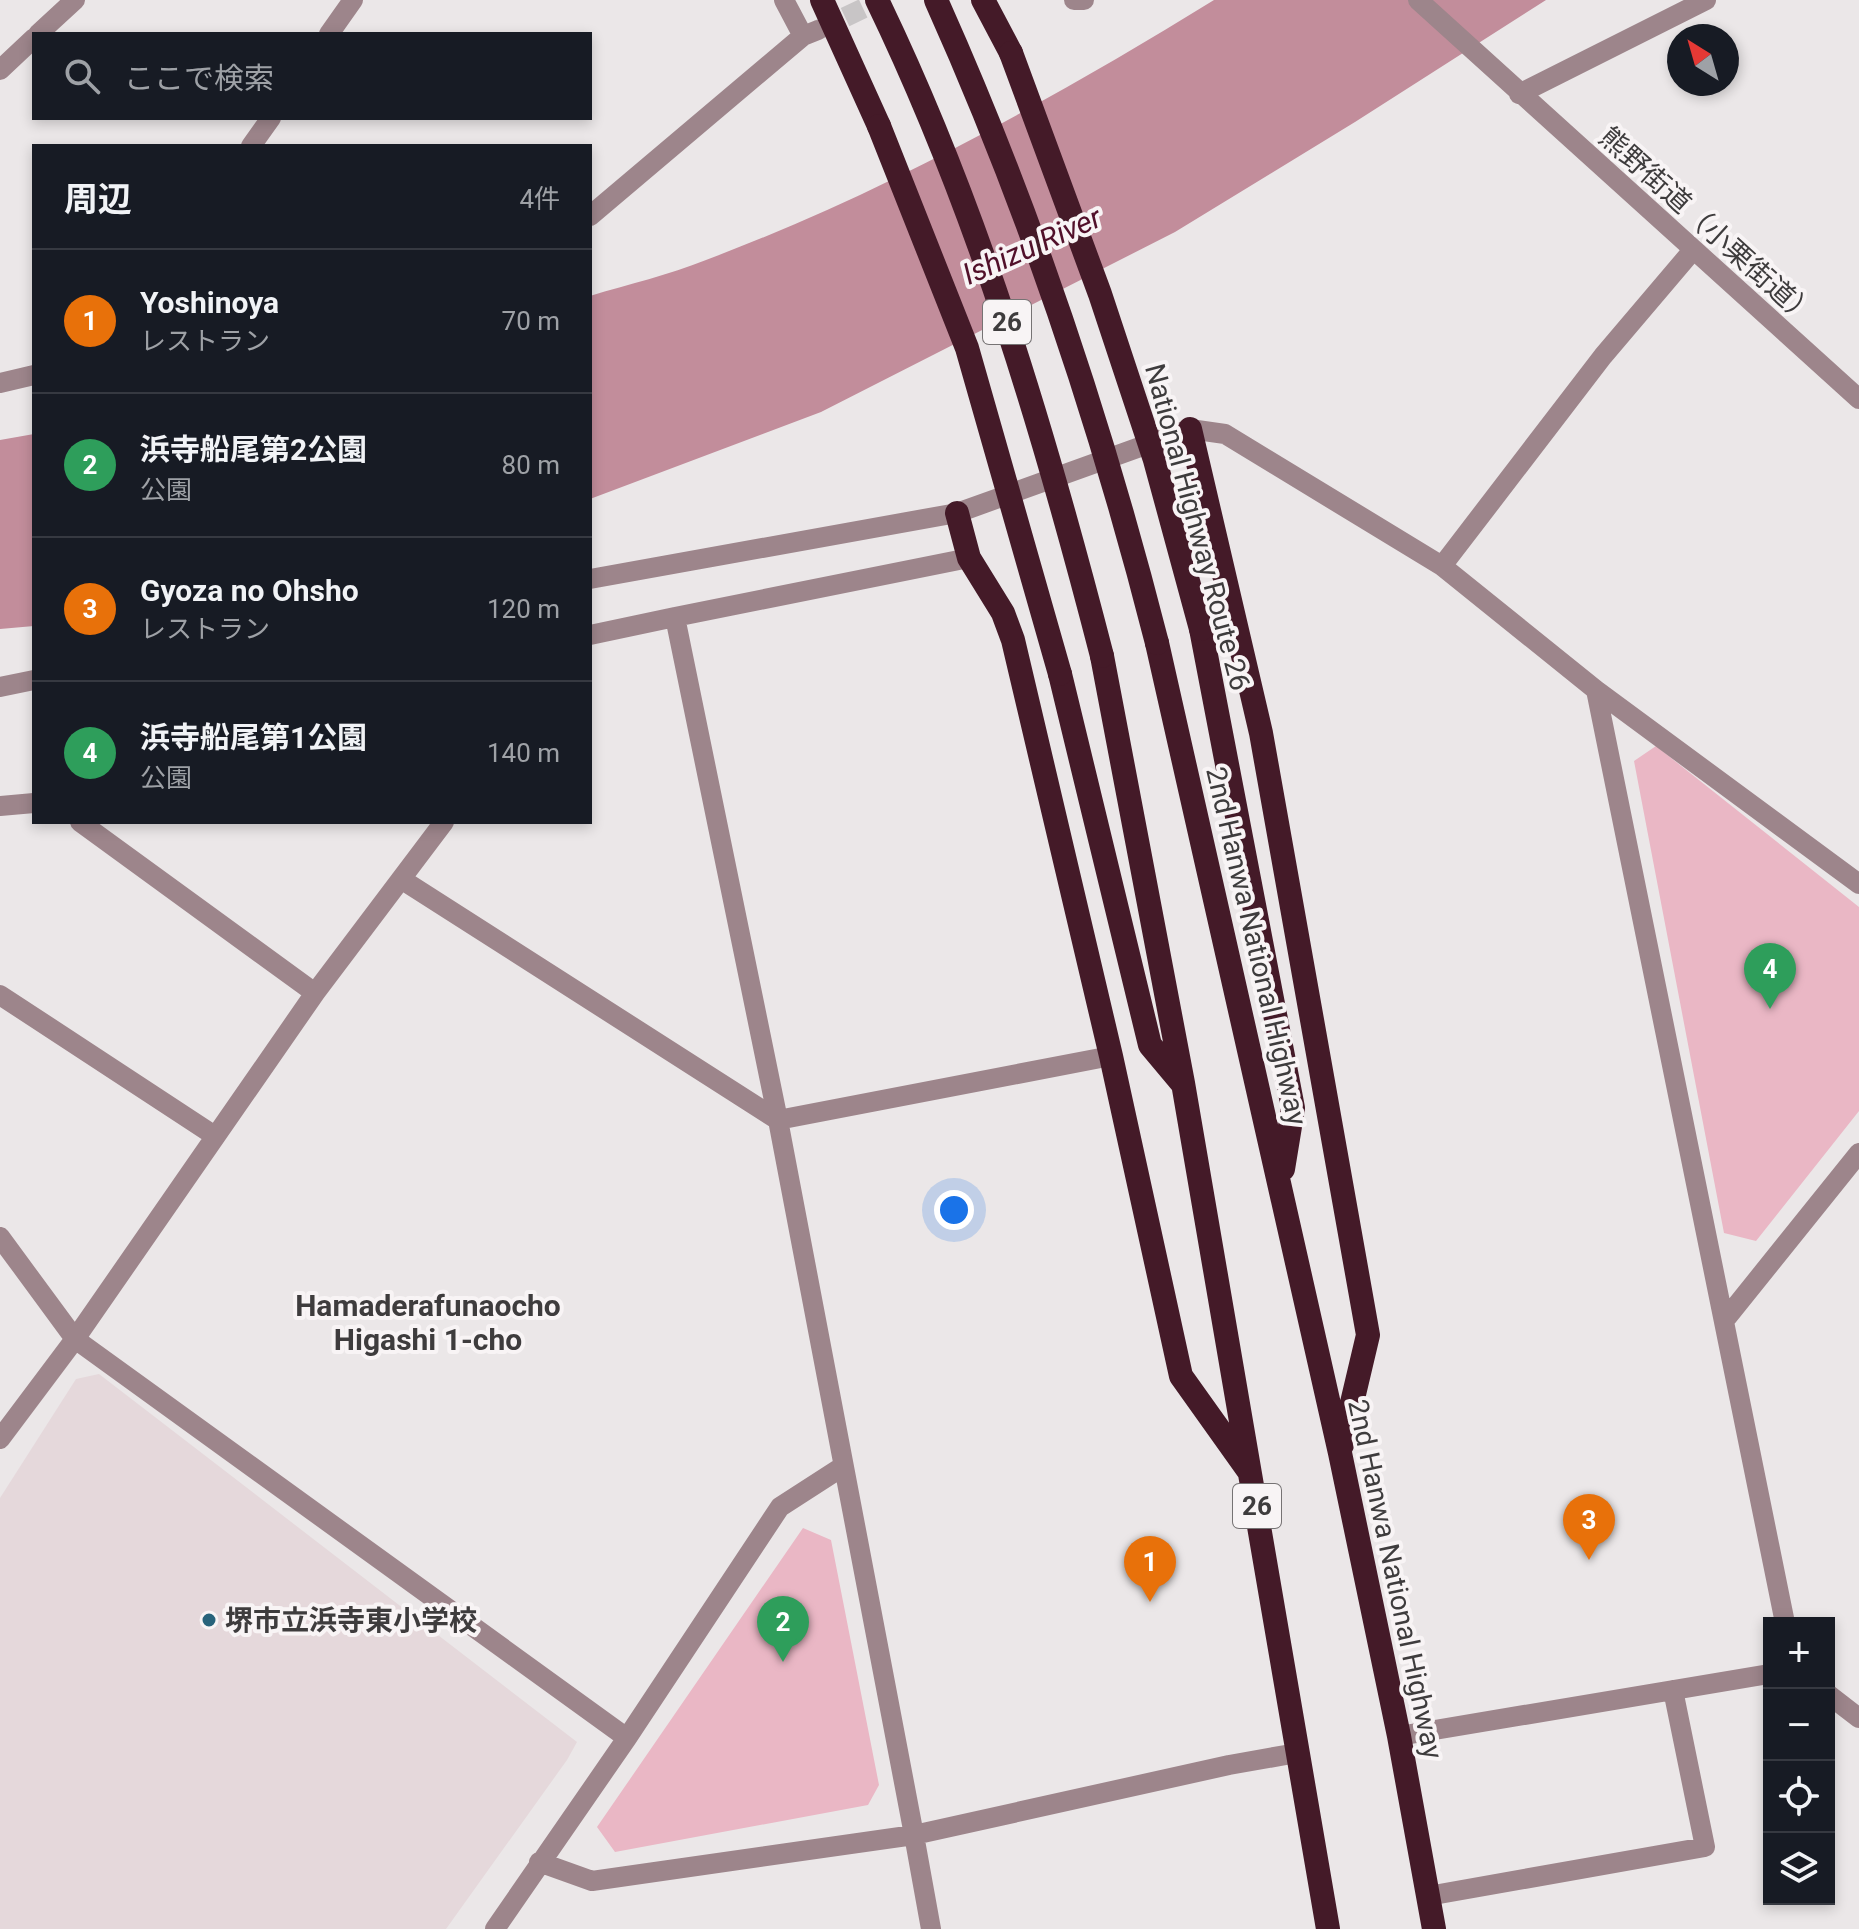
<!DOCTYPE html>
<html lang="ja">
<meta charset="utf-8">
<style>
:root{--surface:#171b24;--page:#242831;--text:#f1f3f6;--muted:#9ea1a6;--line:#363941;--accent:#b45309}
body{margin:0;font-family:Roboto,"Noto Sans JP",sans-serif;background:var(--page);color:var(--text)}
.controls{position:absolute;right:24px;bottom:24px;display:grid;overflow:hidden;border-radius:0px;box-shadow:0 4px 12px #0003}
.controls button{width:72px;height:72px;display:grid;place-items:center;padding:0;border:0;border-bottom:2px solid var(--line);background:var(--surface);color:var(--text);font:40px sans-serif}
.compass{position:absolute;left:1667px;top:24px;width:72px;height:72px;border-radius:50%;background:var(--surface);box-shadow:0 4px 12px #0003;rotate:323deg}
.you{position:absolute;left:954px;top:1210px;width:28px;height:28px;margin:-20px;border:6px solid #fff;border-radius:50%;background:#1a73e8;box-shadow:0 0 0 12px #1a73e833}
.badge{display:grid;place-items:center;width:52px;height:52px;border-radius:50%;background:var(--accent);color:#fff;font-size:26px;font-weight:700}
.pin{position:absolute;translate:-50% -66px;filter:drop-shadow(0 2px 4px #0008)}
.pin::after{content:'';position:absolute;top:42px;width:28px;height:24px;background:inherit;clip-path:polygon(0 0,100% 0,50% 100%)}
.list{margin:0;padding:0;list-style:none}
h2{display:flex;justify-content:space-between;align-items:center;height:104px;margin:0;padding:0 32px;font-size:34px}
h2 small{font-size:26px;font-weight:400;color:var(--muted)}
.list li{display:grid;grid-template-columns:52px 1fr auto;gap:24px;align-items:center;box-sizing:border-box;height:144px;padding:0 32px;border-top:2px solid var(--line)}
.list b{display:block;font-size:30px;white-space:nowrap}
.list p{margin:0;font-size:26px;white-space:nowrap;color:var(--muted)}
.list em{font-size:26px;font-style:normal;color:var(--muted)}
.icon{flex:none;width:44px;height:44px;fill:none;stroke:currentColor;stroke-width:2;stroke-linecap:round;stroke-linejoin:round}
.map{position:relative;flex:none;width:1859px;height:1929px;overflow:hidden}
.search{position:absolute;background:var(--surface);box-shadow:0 4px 12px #0003;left:32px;top:32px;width:560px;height:88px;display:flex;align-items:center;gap:20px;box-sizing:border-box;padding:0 28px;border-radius:0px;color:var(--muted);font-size:30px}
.panel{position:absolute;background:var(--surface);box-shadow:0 4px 12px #0003;left:32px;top:144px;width:560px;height:680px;border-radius:0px}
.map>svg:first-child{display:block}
.built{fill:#e5d8db}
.green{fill:#eab7c5}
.water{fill:#c28d9b}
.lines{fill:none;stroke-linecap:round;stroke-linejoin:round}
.minor-tunnel{stroke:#c8c5c6;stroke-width:20;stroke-dasharray:20 10;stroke-linecap:butt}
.minor{stroke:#9d858b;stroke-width:20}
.highway{stroke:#441a28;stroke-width:24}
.highway-bridge{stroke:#441a28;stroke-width:24}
.poi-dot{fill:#28637b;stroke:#f8f4f5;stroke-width:3}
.labels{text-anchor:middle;stroke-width:8;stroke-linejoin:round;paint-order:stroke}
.shield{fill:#f8f4f5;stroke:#767374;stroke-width:2}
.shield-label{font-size:26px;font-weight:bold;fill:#3e3c3d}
.street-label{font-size:28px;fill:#3e3c3d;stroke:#f8f4f5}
.poi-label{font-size:28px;font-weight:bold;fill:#3e3c3d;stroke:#f8f4f5;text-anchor:start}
.water-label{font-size:30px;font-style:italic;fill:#51102a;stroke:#f8f4f5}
.neighbourhood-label{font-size:30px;font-weight:bold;fill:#3e3c3d;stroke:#f8f4f5}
</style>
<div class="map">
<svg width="1859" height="1929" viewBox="0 0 1859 1929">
<rect width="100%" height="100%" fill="#ebe7e8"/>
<path class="built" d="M 99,1374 L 577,1742 L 567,1760 L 446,1929 L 0,1929 L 0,1498 L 76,1379 Z"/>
<path class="green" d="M 1656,746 L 1859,907 L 1859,1111 L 1756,1241 L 1724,1233 L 1634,761 Z
M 803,1528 L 831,1540 L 879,1785 L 868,1805 L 615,1852 L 597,1827 Z"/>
<path class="water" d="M 1214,0 L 1546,0 L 1355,122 L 1175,232 L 821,412 L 590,499 L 590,296 C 629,284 669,275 706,260 C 884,193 1053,99 1214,0 Z
M 34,434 L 34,626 L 0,629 L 0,440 Z"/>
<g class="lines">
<path class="minor-tunnel" d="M 818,30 L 881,0"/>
<path class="minor" d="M 784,0 L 803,36
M 1074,0 L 1084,0
M 1418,0 L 1859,399
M 38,34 L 75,0
M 329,34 L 353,0
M 0,70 L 34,38
M 1519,94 L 1706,0
M 251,146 L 271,118
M 590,216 L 803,36 L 818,30
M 0,383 L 34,375
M 969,558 L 675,617 L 778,1120 L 914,1835 L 1229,1765 L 1297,1753
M 1442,566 L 1603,356 L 1693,250
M 590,579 L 957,513 L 1190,429 L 1225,434 L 1442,566 L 1596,690 L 1785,1623
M 590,635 L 675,617
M 0,687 L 34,680
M 1596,690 L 1859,884
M 0,806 L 34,803
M 80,822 L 315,993
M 401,879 L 778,1120 L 1111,1056
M 0,995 L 215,1136
M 0,1237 L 75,1339 L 627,1738
M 1724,1321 L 1859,1153
M 0,1439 L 75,1339 L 315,993 L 444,822
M 1829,1695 L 1859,1718
M 1399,1736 L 1769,1674
M 539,1862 L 592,1881 L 914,1835 L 931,1929
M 1428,1896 L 1705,1847 L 1673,1690
M 495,1929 L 627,1738 L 780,1507 L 842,1467"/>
<path class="highway" d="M 822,0 L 879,126
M 983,0 L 1011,53
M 1190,429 L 1261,733 L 1368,1335 L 1342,1445
M 957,513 L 969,558 L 1003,613 L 1013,640 L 1111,1056 L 1181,1376 L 1248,1470
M 1201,629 L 1293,1108 L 1283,1169
M 1157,643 L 1340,1453 L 1399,1736 L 1434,1929
M 1102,656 L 1183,1083 L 1328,1929
M 1060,674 L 1150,1045 L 1181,1082"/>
<path class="highway-bridge" d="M 877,0 C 978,209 1044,431 1102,656
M 936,0 C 1029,207 1101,423 1157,643
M 1011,53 L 1100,294 L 1155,460 L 1201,629
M 879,126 L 967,348 L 1060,674"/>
</g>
<circle class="poi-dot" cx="209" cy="1620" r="8"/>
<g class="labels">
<g class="shield">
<rect x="983" y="300" width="48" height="44" rx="6"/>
<rect x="1233" y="1484" width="48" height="44" rx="6"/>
</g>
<g class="shield-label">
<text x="1007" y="331">26</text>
<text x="1257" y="1515">26</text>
</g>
<g class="street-label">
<text transform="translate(1708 226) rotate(42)" y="10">熊野街道（小栗街道）</text>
<text transform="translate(1198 527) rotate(75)" y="10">National Highway Route 26</text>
<text transform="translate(1257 946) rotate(77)" y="10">2nd Hanwa National Highway</text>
<text transform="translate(1396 1579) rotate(78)" y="10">2nd Hanwa National Highway</text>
</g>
<g class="poi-label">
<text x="225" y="1630">堺市立浜寺東小学校</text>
</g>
<g class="water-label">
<text transform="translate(1032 246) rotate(-24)" y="10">Ishizu River</text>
</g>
<g class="neighbourhood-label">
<text x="428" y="1316">Hamaderafunaocho<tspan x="428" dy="34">Higashi 1-cho</tspan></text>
</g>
</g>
</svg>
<div class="controls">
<button>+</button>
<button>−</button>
<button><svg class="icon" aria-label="locate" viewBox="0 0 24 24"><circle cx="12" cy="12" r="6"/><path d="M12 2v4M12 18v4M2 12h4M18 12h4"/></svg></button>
<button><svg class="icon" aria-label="layers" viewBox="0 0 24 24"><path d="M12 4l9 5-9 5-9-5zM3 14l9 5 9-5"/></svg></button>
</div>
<svg class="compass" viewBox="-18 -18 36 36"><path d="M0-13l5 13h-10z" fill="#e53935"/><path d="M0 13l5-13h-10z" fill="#9ea1a6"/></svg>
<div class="you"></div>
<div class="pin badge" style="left:1150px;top:1602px;background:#e8710a">1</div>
<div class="pin badge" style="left:783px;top:1662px;background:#2e9e5b">2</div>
<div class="pin badge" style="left:1589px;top:1560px;background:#e8710a">3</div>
<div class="pin badge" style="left:1770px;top:1009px;background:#2e9e5b">4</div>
<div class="search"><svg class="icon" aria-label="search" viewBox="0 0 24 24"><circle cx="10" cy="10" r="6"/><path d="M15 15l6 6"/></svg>ここで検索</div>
<section class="panel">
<h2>周辺<small>4件</small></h2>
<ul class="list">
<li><span class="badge" style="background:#e8710a">1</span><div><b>Yoshinoya</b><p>レストラン</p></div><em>70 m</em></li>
<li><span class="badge" style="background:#2e9e5b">2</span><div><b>浜寺船尾第2公園</b><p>公園</p></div><em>80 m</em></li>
<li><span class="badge" style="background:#e8710a">3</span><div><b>Gyoza no Ohsho</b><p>レストラン</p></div><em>120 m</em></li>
<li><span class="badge" style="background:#2e9e5b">4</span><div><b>浜寺船尾第1公園</b><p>公園</p></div><em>140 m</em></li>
</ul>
</section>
</div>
